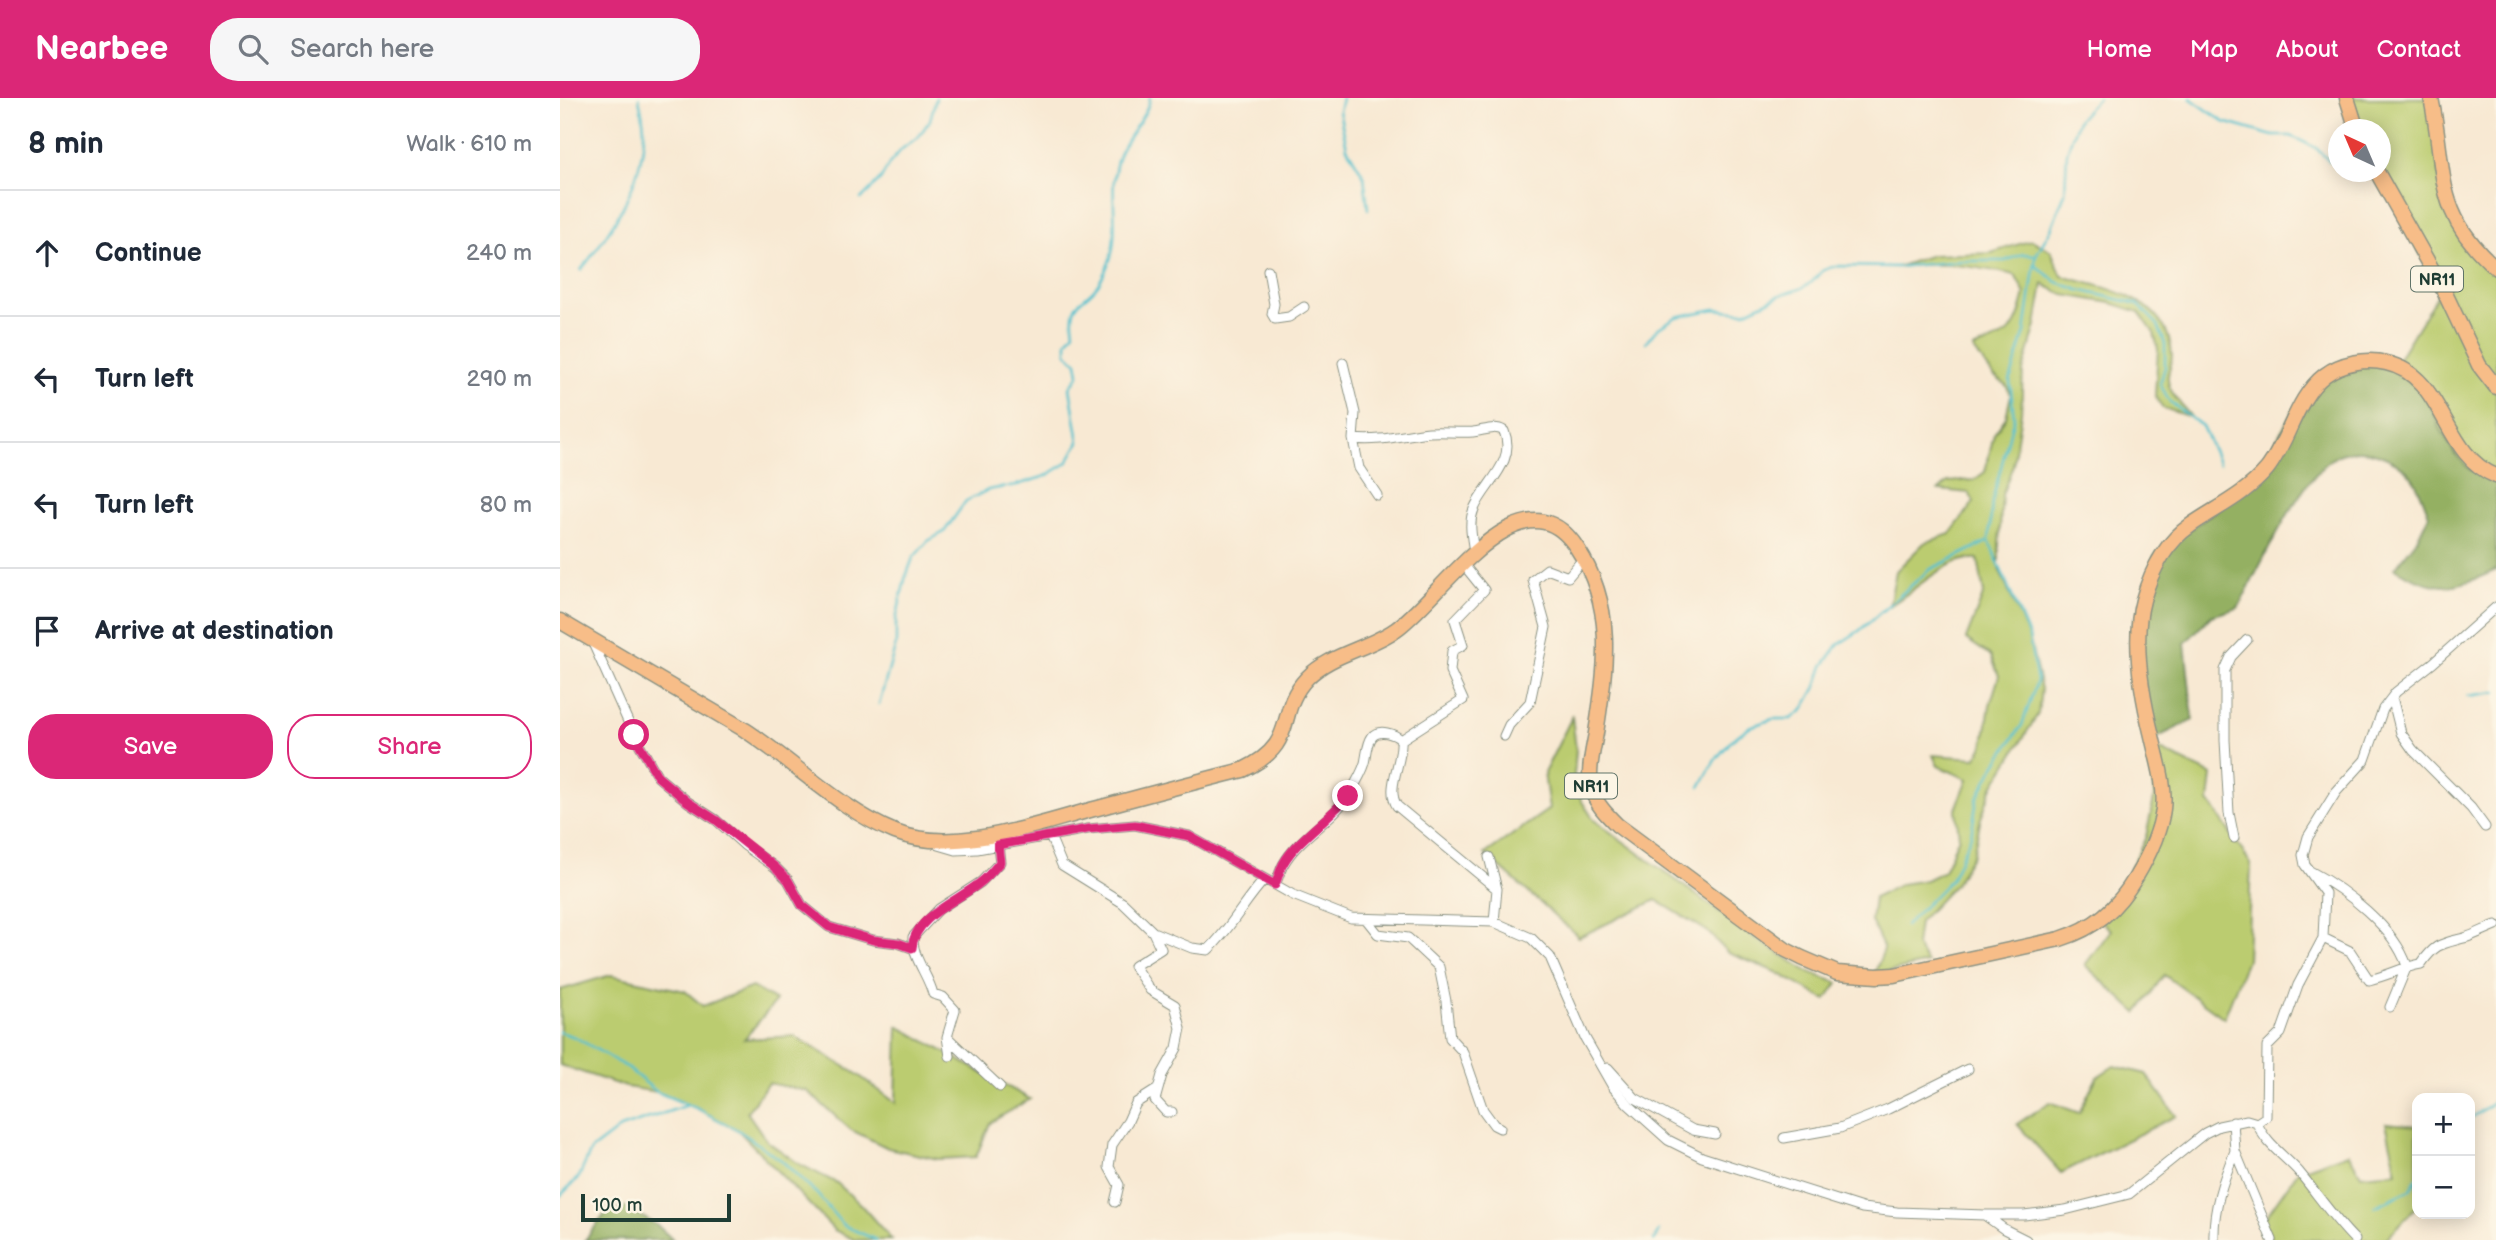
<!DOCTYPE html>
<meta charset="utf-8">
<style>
:root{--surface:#fff;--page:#f6f6f7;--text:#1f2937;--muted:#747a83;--line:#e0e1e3;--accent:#db2777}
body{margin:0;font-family:"Balsamiq Sans",sans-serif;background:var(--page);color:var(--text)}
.controls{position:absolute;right:21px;bottom:21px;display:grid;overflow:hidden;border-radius:14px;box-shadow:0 4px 18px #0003}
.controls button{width:63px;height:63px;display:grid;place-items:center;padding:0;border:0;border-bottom:2px solid var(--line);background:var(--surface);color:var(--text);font:35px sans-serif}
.compass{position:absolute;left:1768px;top:21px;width:63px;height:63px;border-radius:50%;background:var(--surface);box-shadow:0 4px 18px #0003;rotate:316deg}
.scale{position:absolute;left:21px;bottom:18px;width:150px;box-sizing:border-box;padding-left:7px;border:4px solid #1f3d34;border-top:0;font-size:19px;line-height:24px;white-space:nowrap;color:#1f3d34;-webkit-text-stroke:5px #fcf5e5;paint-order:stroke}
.stop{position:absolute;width:21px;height:21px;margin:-16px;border:5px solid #db2777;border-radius:50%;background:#fff}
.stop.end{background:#db2777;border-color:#fff;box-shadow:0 2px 7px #0008}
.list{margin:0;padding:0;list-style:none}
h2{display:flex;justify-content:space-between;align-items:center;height:91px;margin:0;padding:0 28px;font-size:30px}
h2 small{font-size:23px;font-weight:400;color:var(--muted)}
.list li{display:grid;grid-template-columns:46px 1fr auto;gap:21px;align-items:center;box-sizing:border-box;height:126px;padding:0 28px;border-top:2px solid var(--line)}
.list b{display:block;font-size:26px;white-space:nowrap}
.list em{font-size:23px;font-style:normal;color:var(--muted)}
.actions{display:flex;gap:14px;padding:21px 28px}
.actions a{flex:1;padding:16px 0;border:2px solid var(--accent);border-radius:28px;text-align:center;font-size:24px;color:var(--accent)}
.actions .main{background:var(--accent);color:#fff}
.icon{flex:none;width:38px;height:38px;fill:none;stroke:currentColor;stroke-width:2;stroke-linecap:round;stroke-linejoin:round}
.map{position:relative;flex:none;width:1936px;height:1142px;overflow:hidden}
header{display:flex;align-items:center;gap:42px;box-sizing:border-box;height:98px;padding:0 35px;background:var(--accent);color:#fff}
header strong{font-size:33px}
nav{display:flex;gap:38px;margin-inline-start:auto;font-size:24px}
.search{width:490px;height:63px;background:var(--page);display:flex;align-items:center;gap:18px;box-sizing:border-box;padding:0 24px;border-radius:28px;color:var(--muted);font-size:26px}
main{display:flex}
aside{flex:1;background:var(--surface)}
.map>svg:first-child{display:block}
.green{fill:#bbcc6f;stroke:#6d8452;stroke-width:2}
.forest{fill:#94b062;stroke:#5a764b;stroke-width:2}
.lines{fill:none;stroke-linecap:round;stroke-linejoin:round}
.stream{stroke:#55c1ce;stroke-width:2.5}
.minor-casing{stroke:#8c9384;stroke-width:11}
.trunk-casing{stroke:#8c9384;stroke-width:17}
.minor{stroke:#fff;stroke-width:9}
.trunk{stroke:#f7bd88;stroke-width:14}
.route{stroke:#db2777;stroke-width:9}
.labels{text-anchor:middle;stroke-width:5;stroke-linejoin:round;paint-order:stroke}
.shield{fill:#fcf5e5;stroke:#617469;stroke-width:2}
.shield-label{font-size:16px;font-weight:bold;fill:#1f3d34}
</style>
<header>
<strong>Nearbee</strong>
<div class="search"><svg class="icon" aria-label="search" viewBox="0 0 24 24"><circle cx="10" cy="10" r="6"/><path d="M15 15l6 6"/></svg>Search here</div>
<nav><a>Home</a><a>Map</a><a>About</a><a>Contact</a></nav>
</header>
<main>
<aside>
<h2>8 min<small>Walk · 610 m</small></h2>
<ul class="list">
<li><svg class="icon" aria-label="ahead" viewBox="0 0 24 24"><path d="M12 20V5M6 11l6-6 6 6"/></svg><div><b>Continue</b></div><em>240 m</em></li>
<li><svg class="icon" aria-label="left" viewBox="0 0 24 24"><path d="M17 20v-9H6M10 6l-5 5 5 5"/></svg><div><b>Turn left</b></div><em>290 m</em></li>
<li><svg class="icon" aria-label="left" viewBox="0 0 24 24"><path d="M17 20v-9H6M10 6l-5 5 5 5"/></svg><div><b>Turn left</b></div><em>80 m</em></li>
<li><svg class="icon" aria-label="arrive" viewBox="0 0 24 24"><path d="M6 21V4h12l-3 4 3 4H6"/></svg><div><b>Arrive at destination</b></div></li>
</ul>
<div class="actions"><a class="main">Save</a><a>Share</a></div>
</aside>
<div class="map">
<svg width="1936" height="1142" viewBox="0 0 1936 1142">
<rect width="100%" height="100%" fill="#fcf5e5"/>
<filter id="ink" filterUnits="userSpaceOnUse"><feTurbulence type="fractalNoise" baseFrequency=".0143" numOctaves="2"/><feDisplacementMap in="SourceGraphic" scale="14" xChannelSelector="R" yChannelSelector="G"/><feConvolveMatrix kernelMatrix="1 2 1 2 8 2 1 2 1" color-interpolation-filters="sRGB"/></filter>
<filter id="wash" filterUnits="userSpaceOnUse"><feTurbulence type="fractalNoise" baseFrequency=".00686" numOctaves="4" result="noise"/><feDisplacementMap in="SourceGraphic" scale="28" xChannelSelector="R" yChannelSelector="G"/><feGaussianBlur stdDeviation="1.57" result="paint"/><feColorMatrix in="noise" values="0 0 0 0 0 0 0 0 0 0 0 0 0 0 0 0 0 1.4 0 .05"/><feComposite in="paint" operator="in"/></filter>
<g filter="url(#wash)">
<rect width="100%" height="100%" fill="#f8e9d3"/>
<path class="green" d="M 1785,0 L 1869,0 L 1884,108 L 1936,174 L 1936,383 C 1896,369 1899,358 1878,327 C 1865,307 1848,289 1833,270 L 1879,194 L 1820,74 L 1820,32 L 1794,31 Z
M 1472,142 L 1491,153 L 1502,178 C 1548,191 1608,199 1612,257 C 1612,264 1609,271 1608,278 C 1607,294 1622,307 1631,319 L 1603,310 L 1595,298 L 1598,251 L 1594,235 L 1579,214 L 1551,205 L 1504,197 L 1483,186 L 1476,227 L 1463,273 L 1461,315 L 1453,367 L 1442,397 L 1439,447 L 1439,471 L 1469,539 L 1481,591 L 1478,616 L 1431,692 L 1421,720 L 1413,756 L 1395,786 L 1359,824 L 1356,848 L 1367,865 L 1314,877 L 1324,851 L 1311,823 L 1314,800 L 1341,786 L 1366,782 L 1384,773 L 1399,739 L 1396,711 L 1408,681 L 1378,668 L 1373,657 L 1416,660 L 1424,646 L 1430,607 L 1439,578 L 1431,558 L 1406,541 L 1424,495 L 1418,461 C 1386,458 1356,493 1329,508 L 1336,473 L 1364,445 L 1390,436 L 1414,404 L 1409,395 L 1379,392 L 1388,384 L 1414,382 L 1425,374 L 1434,336 L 1446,319 L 1451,297 L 1446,287 L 1433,277 L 1413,251 C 1452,235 1454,238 1465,196 L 1455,177 C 1413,168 1380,163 1337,169 L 1372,157 L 1431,155 Z
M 1012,619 L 1016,651 L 1014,677 L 1021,702 L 1034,722 L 1195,840 L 1249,874 L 1278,885 L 1266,902 L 1216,874 L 1168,855 L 1147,833 L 1096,802 L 1019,839 L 925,756 L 989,711 L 984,675 Z
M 1586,645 L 1652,677 L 1649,703 L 1691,766 L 1687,861 L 1664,920 L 1604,877 L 1577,915 L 1525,867 L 1551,832 L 1535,818 L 1563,786 L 1586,739 L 1595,696 Z
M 51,877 L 125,893 L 143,908 L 192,889 L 216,903 L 184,941 L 234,938 L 297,976 L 336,1005 L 338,928 L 470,1001 L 430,1025 L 416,1059 L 378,1061 L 328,1050 L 291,1032 L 247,993 L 208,985 L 187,1014 L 207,1043 L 239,1066 L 277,1085 L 301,1107 L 332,1142 L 295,1142 L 274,1132 L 178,1032 L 136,1010 L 97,994 L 66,989 L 0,967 L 0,892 Z
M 1554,968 L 1586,976 L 1616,1018 L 1501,1075 L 1457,1026 L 1490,1004 L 1519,1015 L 1537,979 Z
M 1826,1025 L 1857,1028 L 1857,1108 L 1829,1138 L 1823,1142 L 1712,1142 L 1703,1123 L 1738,1073 L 1788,1055 L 1801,1077 L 1837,1074 Z"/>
<path class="forest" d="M 1781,265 L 1833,270 L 1865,294 L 1879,328 L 1894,355 L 1910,372 L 1936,383 L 1936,472 C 1893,492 1876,495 1835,470 L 1856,443 L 1869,417 C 1857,384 1852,368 1817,356 C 1806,352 1792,352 1781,356 C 1745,368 1697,475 1678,510 L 1651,518 L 1625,545 L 1633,622 L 1586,645 L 1577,558 L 1594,458 L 1680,394 L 1703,365 L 1733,313 Z
M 66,1109 L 98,1128 L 113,1142 L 25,1142 L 49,1111 Z"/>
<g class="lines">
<path class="stream" d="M 782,0 L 779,13 L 787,50 L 804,78 L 808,111
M 1630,0 L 1664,24 L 1713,38 L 1731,38 L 1756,50 L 1770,64
M 301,101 L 321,81 L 329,66 L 342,51 L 359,38 L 370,22 L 376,0
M 1475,167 L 1497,184 L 1519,192 L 1578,206 L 1598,227 L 1605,246 L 1605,269 L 1600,286 L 1610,304 L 1642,328 L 1659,366
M 21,172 C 51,134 81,88 84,38 C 85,26 81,12 79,0
M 1086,244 L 1097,231 L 1116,219 L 1155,211 L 1184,214 L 1223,196 L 1240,191 L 1252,184 L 1262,173 L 1274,168 L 1337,169 L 1400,163 L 1445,163 L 1463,156 L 1475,157
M 1908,598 L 1936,594
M 319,606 L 336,546 L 336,522 L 345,481 L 353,460 L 368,443 L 384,434 L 406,403 L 428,392 L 457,387 L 486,378 L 507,365 L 519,344 L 510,290 L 519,276 L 517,264 L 507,255 L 507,243 L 514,234 C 508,200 524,207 539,185 C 544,176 552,160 553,149 C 558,119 548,87 559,57 C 566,39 588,17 590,0
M 1140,689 L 1155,662 L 1172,642 L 1189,629 L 1213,621 L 1231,621 L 1243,612 L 1256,589 L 1263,568 L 1279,546 L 1299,533 L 1369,472 L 1429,443
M 1345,828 L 1392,780 L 1411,737 L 1417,701 L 1432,672 L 1462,627 L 1477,583 L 1469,539 L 1429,443 L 1432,404 L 1454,319 L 1450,283 L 1465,234 L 1476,157 L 1491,131 L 1505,95 L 1507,54 L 1518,22 L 1538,0
M 0,934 L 15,939 L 39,953 L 66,969 L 97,994 L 136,1010 L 178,1032 L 221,1062 L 257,1096 L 283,1127 L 316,1142
M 1910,1021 L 1936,1002
M 0,1098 L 19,1079 L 31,1052 L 60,1030 L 128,1007
M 1814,1109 L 1850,1092 L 1857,1080
M 1094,1142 L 1099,1133"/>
</g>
</g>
<g filter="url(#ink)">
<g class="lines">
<defs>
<path id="minor" d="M 708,172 L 714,206 L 712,216 L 715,221 L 729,219 L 744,209
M 783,265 L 795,315 L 793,341 L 799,370 L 817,397
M 793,341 C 820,344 843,337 869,334 C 883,333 898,335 913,334 C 924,333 934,327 944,333 C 957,364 925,385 914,411 C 908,425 912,440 914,454
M 32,543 L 74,637 L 98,679 L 128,704 L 156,722 L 184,747 L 215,769 L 228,782 L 242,807 L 269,829 L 313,842 L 338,845 L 352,850
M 1832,599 L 1841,635 L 1853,652 L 1911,710 L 1925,729
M 944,638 L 949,627 L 970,604 L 986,529 L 973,482 L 987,471 L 1008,479 L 1024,460
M 841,642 L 903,602 L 890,573 L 892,553 L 903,547 L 895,522 L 924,492 L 903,466
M 490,738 L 502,767 L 563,805 L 593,834 L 601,851 L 574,868 L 590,892 L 615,907 L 621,930 L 617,950 L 602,977 L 595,1002 L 606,1014 L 612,1014
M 1674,740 L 1669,715 L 1665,642 L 1665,572 L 1671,559 L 1687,542
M 379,747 L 396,752 L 417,751 L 528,731 L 575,727 L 629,738 L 733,797 L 791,820 L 934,824 L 971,840 L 990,859 L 1025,940 L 1053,989 L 1069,1007 L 1108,1042 L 1142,1059 L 1302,1110 L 1337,1114 L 1425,1117 L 1464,1117 L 1505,1112 L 1569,1096 L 1645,1035 L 1659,1028 L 1687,1022 L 1697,1025 L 1706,1019 L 1707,949 L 1721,935 L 1738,887 L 1763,840 L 1765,795 L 1745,767 L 1743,757 L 1748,739 L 1776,694 L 1805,662 L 1823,611 L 1836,594 L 1873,565 L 1936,509
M 929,759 L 937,791 L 934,824
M 1750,773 C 1786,792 1834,829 1847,868 L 1830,909
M 715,787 C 718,780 720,773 723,767 C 739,738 773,723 790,695 C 796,685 802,675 805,665 C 807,657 807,646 812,639 C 819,630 835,636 841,642 C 843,664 825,690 837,708 L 937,791
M 806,821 L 818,836 L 848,840 L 879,869 L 886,903 L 890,940 L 903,954 L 923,1012 L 934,1027 L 940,1030
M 593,834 L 632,850 L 648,852 C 671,831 684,803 705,781
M 1763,840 L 1790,853 L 1809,882 C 1827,878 1843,869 1861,866 C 1876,845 1881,846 1904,840 C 1915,837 1925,831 1936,827
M 387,939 L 440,989
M 390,958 L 387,939 L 395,912 L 383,899 L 373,896 C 368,876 352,860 353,839 L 379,811 L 421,784 L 440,764 L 438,747
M 1048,970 L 1075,1000 L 1133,1032 L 1155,1036
M 1673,1024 L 1675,1053 L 1712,1142
M 1697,1025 C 1706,1047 1724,1057 1739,1074 C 1758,1097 1774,1121 1795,1142
M 1224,1040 L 1280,1030 L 1328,1011 L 1408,971
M 555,1104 L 559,1087 L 549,1069 L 552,1047 L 568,1023 L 576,1005 L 598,991
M 1426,1118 L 1444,1131 L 1466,1142
M 1654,1142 C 1653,1110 1663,1082 1675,1053"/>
<path id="trunk" d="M 1787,0 L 1797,32
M 1871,0 C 1887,74 1872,114 1936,170
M 1817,74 L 1883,191 L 1919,267 L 1936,289
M 0,523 L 185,632 C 233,663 282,713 335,734 C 394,758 479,725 538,710 C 586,697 635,684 683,672 C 741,644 714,615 747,580 C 770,556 808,551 835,532 C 879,503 962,366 1017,450 C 1056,509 1046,569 1036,635 C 1033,653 1027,674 1032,692 C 1036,706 1047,717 1057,727 L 1226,852 L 1242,860 L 1277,875 L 1317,878 L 1334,877 L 1500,841 C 1535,830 1557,811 1576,779 C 1588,759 1600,735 1603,711 C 1606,687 1597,661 1592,638 C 1582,598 1572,543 1583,502 C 1591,473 1605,445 1631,427 C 1657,409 1685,397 1707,371 C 1729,343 1736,299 1765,277 C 1781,265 1806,260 1826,265 C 1886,278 1881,356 1936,378"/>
</defs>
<use href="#minor" class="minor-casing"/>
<use href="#trunk" class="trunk-casing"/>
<use href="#minor" class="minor"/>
<use href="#trunk" class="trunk"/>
</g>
</g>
<g class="lines" filter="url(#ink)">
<path class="route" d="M 74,637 L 98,679 L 128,704 L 156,722 L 215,769 L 228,782 L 242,807 L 269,829 L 313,842 L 338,845 L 352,850 C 354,818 400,802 421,784 C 428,779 434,771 440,764 L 438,747 L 528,731 L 575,727 L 629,738 L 715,787 C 718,780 720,772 723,766 C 737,741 769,721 788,698"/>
</g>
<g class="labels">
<g class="shield">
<rect x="1851" y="168.5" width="52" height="25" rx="5"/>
<rect x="1005" y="675.5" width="52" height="25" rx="5"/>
</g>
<g class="shield-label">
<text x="1877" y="187">NR11</text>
<text x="1031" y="694">NR11</text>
</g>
</g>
</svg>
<div class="controls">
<button>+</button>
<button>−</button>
</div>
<svg class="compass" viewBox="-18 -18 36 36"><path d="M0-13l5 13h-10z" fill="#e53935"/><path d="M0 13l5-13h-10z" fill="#747a83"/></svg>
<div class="scale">100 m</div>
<div class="stop" style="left:74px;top:637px"></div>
<div class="stop end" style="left:788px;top:698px"></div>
</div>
</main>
